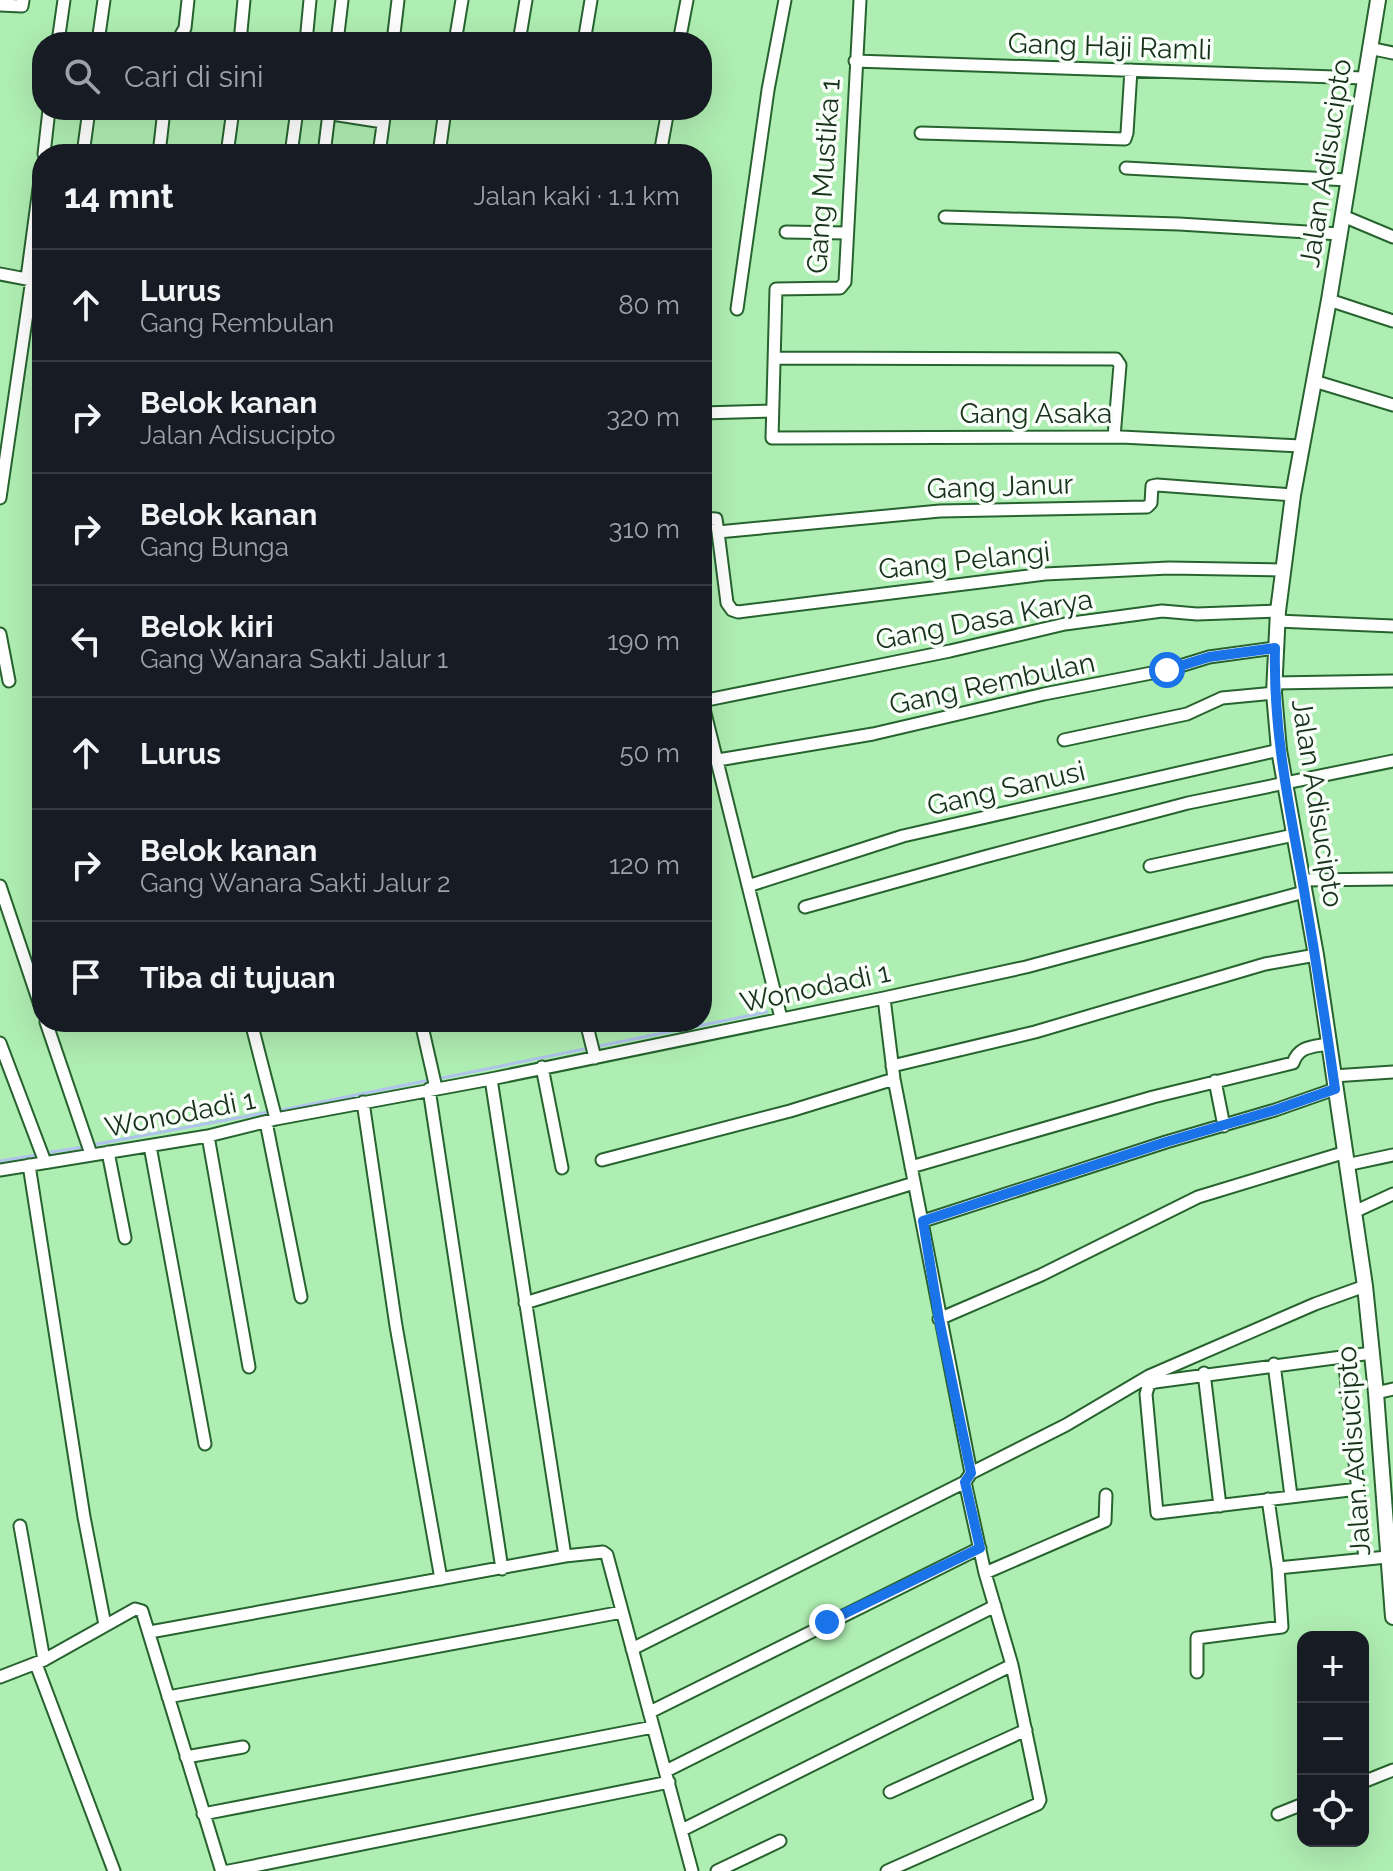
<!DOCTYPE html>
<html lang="id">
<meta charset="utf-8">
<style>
:root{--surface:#171b24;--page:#242831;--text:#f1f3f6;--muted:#9ea1a6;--line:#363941}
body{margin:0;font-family:Raleway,sans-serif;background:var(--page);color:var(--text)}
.controls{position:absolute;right:24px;bottom:24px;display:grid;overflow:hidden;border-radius:16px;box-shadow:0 8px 32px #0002}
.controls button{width:72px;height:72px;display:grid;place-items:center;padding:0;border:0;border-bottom:2px solid var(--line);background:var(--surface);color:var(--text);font:40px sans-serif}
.stop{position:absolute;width:24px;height:24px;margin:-18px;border:6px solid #1a73e8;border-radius:50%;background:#fff}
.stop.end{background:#1a73e8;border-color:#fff;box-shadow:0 2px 8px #0008}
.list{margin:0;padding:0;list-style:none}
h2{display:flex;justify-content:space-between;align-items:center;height:104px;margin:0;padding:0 32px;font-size:34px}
h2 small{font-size:26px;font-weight:400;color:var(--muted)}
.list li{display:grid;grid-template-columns:52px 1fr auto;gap:24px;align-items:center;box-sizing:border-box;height:112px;padding:0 32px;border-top:2px solid var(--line)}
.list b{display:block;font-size:30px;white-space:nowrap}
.list p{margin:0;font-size:26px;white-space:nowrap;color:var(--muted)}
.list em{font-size:26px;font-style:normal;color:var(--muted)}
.icon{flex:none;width:44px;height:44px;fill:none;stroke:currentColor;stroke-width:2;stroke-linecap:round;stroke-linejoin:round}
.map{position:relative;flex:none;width:1393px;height:1871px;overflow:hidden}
.search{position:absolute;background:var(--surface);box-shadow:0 8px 32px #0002;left:32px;top:32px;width:680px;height:88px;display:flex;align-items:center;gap:20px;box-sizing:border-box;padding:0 28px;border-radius:32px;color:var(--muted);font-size:30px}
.panel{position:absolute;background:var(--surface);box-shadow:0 8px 32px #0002;left:32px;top:144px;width:680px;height:888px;border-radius:32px}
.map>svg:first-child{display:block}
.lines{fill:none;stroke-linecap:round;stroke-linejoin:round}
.stream{stroke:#b0c3ed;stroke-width:3}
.minor-casing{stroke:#27632e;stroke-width:15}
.major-casing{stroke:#27632e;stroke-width:18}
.minor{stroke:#fff;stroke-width:11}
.major{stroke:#fff;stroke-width:14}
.route{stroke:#1a73e8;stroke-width:10}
.labels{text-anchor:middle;stroke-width:7;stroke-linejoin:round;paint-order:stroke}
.street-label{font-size:28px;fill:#18311a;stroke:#f8fef8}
</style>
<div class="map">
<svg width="1393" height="1871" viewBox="0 0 1393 1871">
<rect width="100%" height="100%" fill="#afeeb2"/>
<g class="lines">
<path class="stream" d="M 437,1079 L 767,1012
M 277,1111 L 430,1080
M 92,1145 L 269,1112
M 45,1153 L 84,1147
M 0,1161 L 37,1155"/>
<defs>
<path id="minor" d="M 860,0 L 845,282 L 840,288 L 776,289 L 772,438 L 1121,437 L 1301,446
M 0,5 L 22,6 L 23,0
M 58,42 L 64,0
M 98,42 L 104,0
M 177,42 L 185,28 L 188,0
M 240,42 L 244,0
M 306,42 L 310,0
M 337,42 L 342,0
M 393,42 L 398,0
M 455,42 L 462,0
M 519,42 L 526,0
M 584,42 L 591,0
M 679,42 L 687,0
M 1369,48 L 1393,53
M 855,61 L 1364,78
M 329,110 L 332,114 L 383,122
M 921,133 L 1125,139 L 1127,133 L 1131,70
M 44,154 L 49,110
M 83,154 L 89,110
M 159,154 L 164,110
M 227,154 L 233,110
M 291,154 L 297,110
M 324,154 L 329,113
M 379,154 L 385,110
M 439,154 L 445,110
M 660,154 L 668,110
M 1126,168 L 1348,180
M 1343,216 L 1393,237
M 945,217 L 1179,224 L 1340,234
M 786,232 L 847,233
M 0,274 L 42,282
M 702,276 L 703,267
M 27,278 L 42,166
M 1329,300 L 1393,321
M 737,309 L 768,90 L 785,0
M 774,358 L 1116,359 L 1120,365 L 1114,437
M 1314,381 L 1393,405
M 702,413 L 771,411
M 0,498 L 32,279
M 702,518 L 716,519 L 718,532 L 940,511 L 1147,507 L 1151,503 L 1152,486 L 1157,485 L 1293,495
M 718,532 L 727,603 L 732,610 L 738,612 L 1045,574 L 1169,568 L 1283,570
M 1277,621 L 1393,626
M 0,634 L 9,681
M 1274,683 L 1393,681
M 702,701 L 950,651 L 1065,624 L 1162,611 L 1197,614 L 1278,611
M 702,701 L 781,1018
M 1064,740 L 1187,714 L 1222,698 L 1274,693
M 718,760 L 873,734 L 1044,694 L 1167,670 L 1209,657 L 1275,648
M 1150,866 L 1294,835
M 1302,880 L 1393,879
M 0,886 L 42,1011
M 748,886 L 903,836 L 1279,750
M 805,907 L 984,857 L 1188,803 L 1393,761
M 46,1022 L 91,1154
M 251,1022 L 276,1119
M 421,1022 L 436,1088
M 586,1022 L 595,1058
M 0,1043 L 45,1162
M 892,1066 L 1035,1032 L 1265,964 L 1316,955
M 542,1067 L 562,1168
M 1333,1076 L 1393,1072
M 491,1079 L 565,1556
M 1215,1081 L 1224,1126
M 429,1089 L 502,1569
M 363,1102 L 396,1326 L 441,1579
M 266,1122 L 301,1297
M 208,1136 L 249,1367
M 150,1146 L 205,1444
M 108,1152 L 125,1238
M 602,1160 L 790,1111 L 894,1079
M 29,1165 L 84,1517 L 105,1625
M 1346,1165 L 1393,1155
M 911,1167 L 1153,1097 L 1293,1063 C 1299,1046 1312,1047 1328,1044
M 0,1170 L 208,1136 L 276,1119 L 491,1079 L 884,998 L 1026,967 L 1304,892
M 1354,1212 L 1393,1194
M 923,1221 L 1166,1142 L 1275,1110 L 1335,1089
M 525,1303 L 914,1183
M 939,1319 L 1041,1275 L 1198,1197 L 1346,1152
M 1344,1356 L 1365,1559
M 1274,1364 L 1291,1496
M 1204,1373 L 1220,1506
M 1376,1393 L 1393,1389
M 971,1473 L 1066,1425 L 1149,1376 L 1315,1304 L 1365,1286
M 1358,1489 L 1157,1513 L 1146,1394 L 1149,1384 L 1155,1382 L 1372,1353
M 20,1526 L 44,1660
M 1278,1568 L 1387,1557
M 985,1573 L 1105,1521 L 1106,1495
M 150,1632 L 565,1556 L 603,1552 L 607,1555 L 692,1871
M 632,1649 L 965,1482 L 971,1473 L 894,1079 L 884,998
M 36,1664 L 114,1871
M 1197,1672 L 1197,1638 L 1282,1627 L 1278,1568 L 1268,1499
M 0,1677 L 44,1660 L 135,1609 L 142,1611 L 221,1869 L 225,1871
M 168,1697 L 622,1612
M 650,1712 L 980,1548
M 186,1757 L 243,1747
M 666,1771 L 995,1606
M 1363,1782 L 1393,1770
M 890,1792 L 1026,1730
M 203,1814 L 653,1727
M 1278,1814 L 1303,1804
M 682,1830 L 1012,1665
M 229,1871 L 669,1782
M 717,1871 L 780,1841
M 887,1871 L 1038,1804 L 1040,1800 L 1012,1665 L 985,1573 L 965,1482"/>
<path id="major" d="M 1378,0 L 1329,300 L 1293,495 L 1278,611 L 1274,693 L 1279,750 L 1316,955 L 1365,1286 L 1376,1393 L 1393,1617"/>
</defs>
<use href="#minor" class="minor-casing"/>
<use href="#major" class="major-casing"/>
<use href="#minor" class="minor"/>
<use href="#major" class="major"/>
</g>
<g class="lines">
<path class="route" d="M 827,1622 L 980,1548 L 965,1482 L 971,1473 L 939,1319 L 923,1221 L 1166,1142 L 1275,1110 L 1335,1089 C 1325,1018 1314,948 1302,878 C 1288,801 1273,727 1275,648 L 1209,657 L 1167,670"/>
</g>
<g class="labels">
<g class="street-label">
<text transform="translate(1110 46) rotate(2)" y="10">Gang Haji Ramli</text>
<text transform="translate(1325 163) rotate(-81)" y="10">Jalan Adisucipto</text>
<text transform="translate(823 176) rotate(-86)" y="10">Gang Mustika 1</text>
<text x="1036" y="423">Gang Asaka</text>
<text transform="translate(1000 486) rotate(-2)" y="10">Gang Janur</text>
<text transform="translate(964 560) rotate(-6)" y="10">Gang Pelangi</text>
<text transform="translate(984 619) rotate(-11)" y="10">Gang Dasa Karya</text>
<text transform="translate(992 683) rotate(-12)" y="10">Gang Rembulan</text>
<text transform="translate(1006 788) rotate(-13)" y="10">Gang Sanusi</text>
<text transform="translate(1318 803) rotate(81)" y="10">Jalan Adisucipto</text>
<text transform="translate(815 987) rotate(-12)" y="10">Wonodadi 1</text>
<text transform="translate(180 1113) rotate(-11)" y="10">Wonodadi 1</text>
<text transform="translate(1353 1451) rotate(-94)" y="10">Jalan Adisucipto</text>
</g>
</g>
</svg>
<div class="controls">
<button>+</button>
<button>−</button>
<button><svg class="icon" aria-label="locate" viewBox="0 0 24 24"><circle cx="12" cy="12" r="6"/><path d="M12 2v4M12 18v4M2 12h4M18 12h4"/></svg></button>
</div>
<div class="stop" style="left:1167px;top:670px"></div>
<div class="stop end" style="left:827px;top:1622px"></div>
<div class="search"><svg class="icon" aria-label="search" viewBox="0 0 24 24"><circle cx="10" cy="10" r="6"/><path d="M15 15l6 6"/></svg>Cari di sini</div>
<section class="panel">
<h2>14 mnt<small>Jalan kaki · 1.1 km</small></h2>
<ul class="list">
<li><svg class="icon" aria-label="ahead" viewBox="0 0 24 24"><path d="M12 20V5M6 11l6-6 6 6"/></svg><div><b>Lurus</b><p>Gang Rembulan</p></div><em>80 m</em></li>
<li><svg class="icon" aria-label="right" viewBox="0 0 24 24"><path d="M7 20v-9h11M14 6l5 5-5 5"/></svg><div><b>Belok kanan</b><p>Jalan Adisucipto</p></div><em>320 m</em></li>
<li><svg class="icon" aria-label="right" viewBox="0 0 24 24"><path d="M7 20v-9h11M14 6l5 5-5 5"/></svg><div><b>Belok kanan</b><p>Gang Bunga</p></div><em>310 m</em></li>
<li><svg class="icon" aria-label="left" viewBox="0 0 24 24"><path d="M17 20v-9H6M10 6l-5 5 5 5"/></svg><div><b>Belok kiri</b><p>Gang Wanara Sakti Jalur 1</p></div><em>190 m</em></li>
<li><svg class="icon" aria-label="ahead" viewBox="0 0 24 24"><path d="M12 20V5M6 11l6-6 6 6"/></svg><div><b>Lurus</b></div><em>50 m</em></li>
<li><svg class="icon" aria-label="right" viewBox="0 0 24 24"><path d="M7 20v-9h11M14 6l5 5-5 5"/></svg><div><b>Belok kanan</b><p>Gang Wanara Sakti Jalur 2</p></div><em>120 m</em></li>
<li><svg class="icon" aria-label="arrive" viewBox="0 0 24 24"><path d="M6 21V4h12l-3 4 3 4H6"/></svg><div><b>Tiba di tujuan</b></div></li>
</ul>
</section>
</div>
